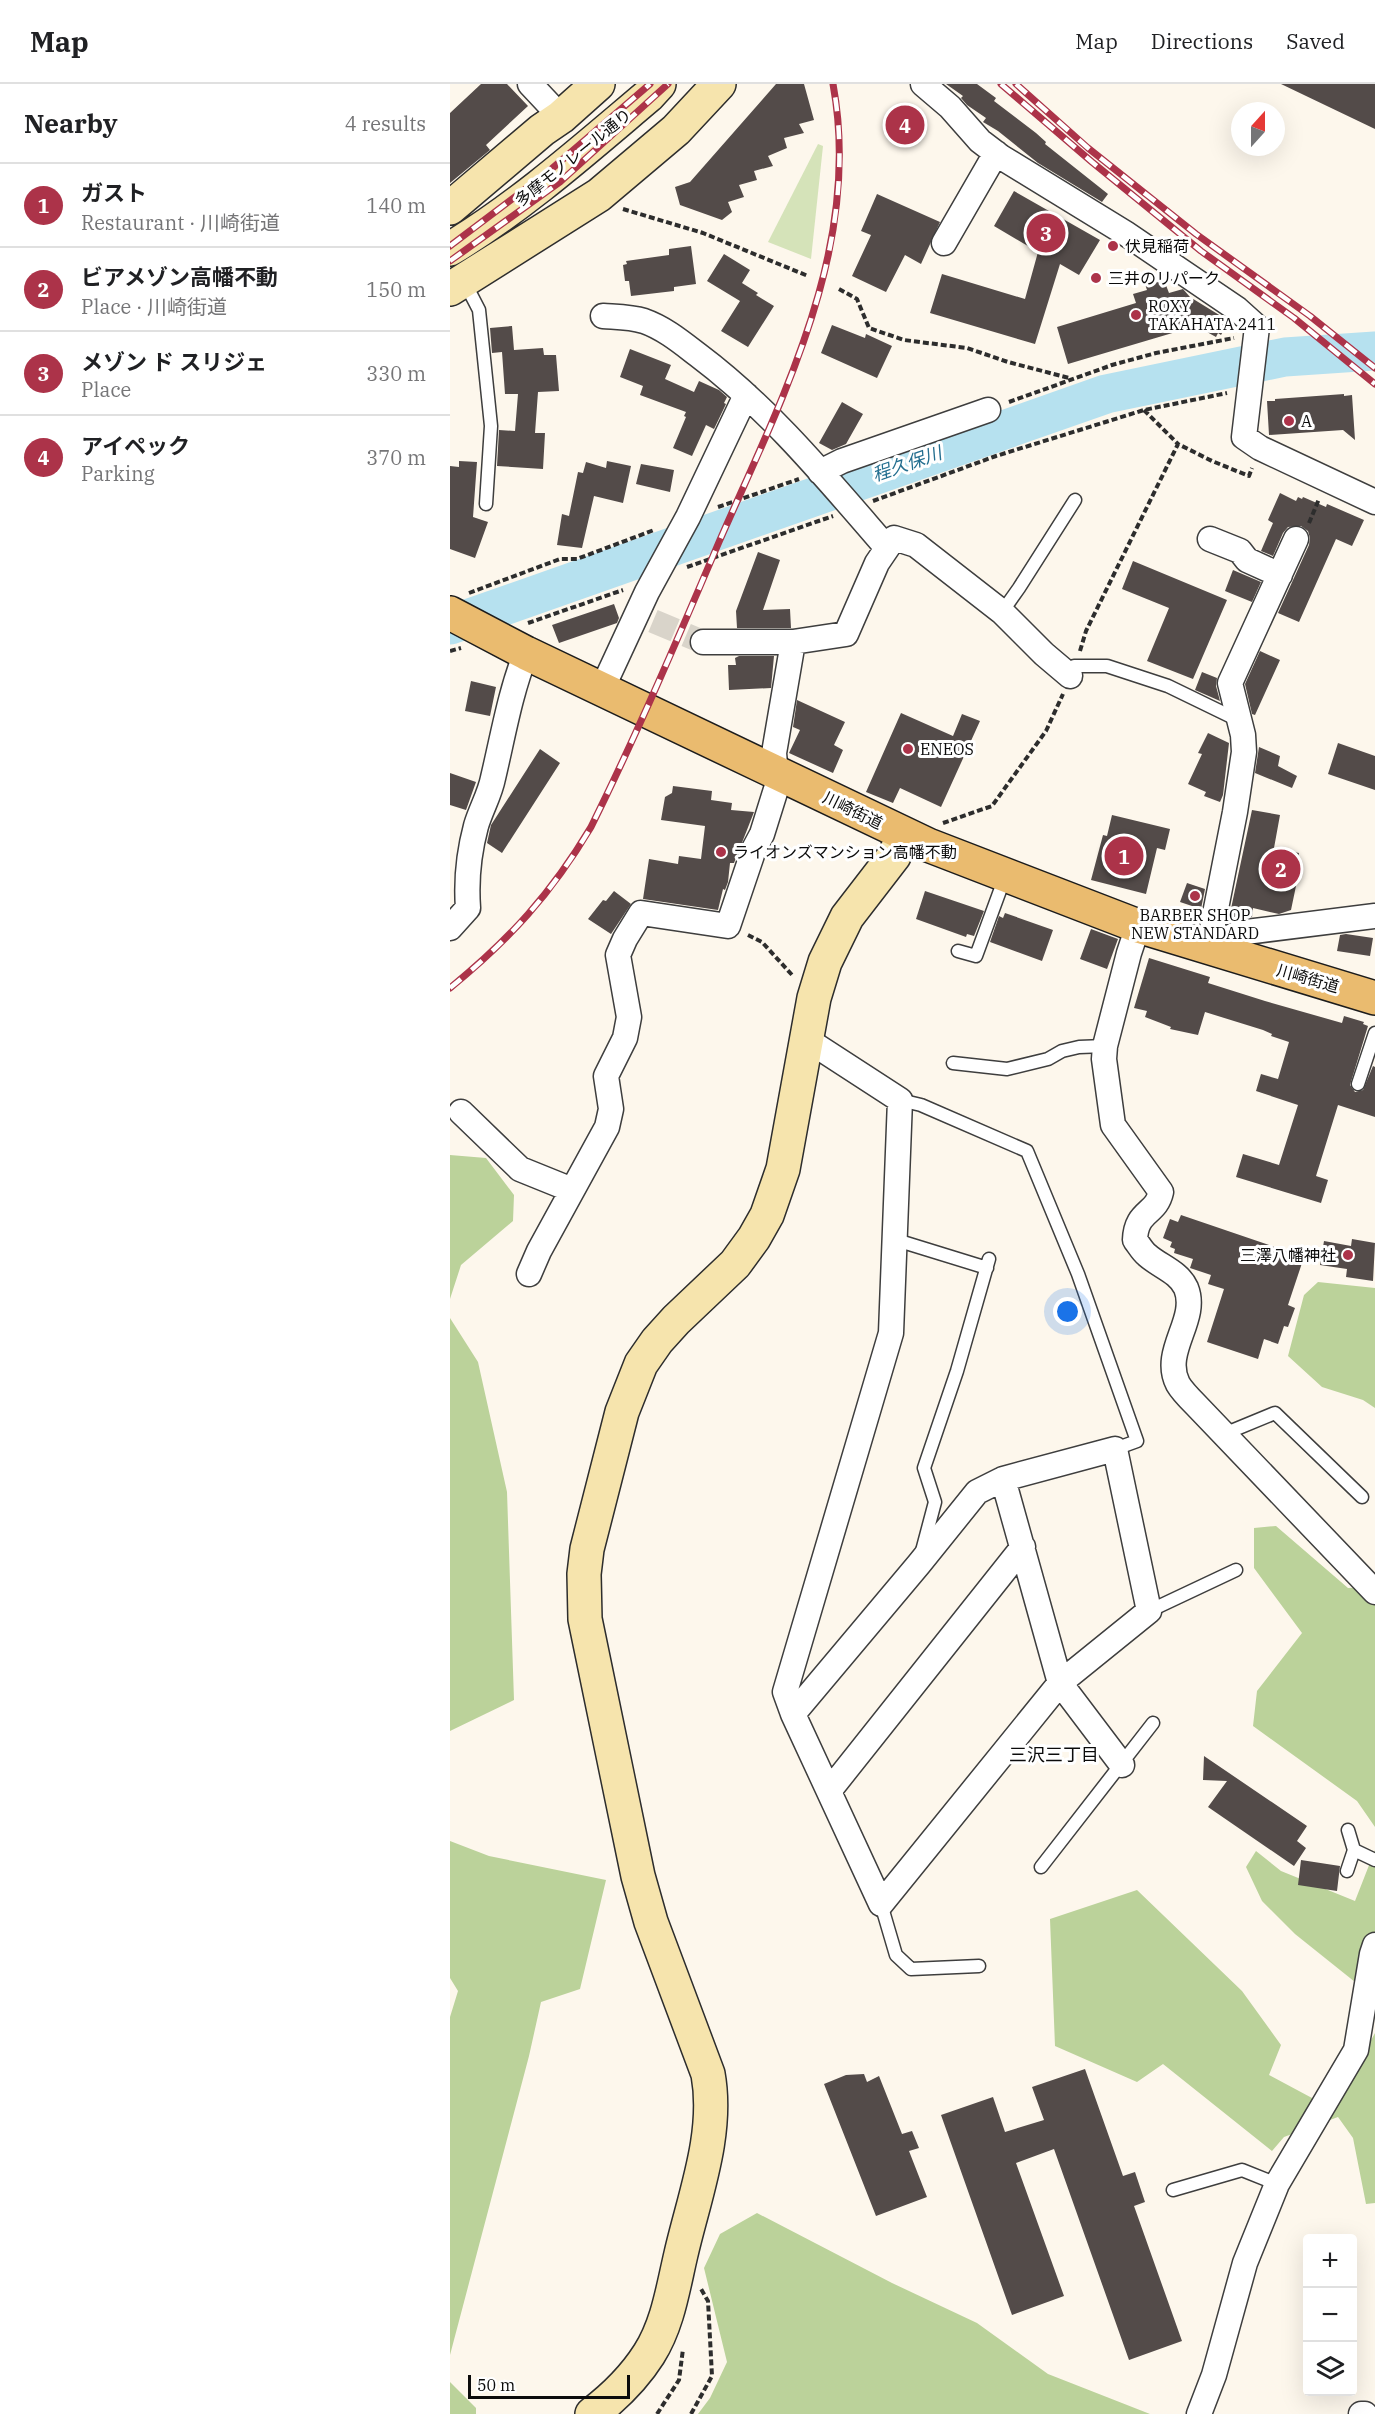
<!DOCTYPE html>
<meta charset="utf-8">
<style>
:root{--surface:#fff;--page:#f2f2f2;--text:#202124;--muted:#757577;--line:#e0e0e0;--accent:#ac3349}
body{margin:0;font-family:"IBM Plex Serif","Noto Sans JP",serif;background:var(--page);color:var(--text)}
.controls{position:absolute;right:18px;bottom:18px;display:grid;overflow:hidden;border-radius:6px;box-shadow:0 6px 24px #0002}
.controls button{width:54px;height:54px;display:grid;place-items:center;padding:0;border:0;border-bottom:2px solid var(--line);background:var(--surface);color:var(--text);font:30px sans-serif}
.compass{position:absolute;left:781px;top:18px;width:54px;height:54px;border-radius:50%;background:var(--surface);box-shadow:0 6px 24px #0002;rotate:21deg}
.scale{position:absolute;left:18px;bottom:15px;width:162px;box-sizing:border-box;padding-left:6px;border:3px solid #0b0b0b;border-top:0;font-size:16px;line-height:21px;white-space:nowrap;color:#0b0b0b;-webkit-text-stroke:4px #fff;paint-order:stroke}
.you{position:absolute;left:618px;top:1228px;width:21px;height:21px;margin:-15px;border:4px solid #fff;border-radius:50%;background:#1a73e8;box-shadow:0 0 0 9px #1a73e833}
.badge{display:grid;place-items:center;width:39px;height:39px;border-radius:50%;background:var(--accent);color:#fff;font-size:20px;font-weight:700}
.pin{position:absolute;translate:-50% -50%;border:3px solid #fff;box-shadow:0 2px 6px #0006}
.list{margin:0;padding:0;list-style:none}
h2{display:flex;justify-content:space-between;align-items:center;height:78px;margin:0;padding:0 24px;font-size:26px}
h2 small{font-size:20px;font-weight:400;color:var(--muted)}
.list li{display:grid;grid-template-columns:39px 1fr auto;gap:18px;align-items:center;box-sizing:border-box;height:84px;padding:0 24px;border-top:2px solid var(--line)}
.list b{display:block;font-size:22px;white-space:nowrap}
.list p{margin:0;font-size:20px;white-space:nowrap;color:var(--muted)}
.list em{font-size:20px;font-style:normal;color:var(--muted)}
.icon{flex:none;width:33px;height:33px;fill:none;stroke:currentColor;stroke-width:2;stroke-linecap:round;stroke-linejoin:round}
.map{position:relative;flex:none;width:925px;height:2330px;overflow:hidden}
header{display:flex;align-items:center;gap:36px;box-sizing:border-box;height:84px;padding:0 30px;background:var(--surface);border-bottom:2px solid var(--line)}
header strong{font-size:28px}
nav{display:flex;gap:33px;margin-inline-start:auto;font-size:21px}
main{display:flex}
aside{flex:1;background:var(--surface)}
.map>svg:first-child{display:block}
.green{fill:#d5e3b9}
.forest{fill:#bbd29a}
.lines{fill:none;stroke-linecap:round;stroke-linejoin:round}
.river{stroke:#b6e1ef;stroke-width:39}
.building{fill:#534b49}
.street-tunnel{stroke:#d9d4ca;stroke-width:24;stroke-dasharray:24 12;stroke-linecap:butt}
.lane-casing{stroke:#3e3e3e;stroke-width:15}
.street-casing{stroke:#3e3e3e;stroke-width:27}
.secondary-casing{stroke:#2d2d2d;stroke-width:36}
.primary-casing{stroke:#1c1c1c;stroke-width:36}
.path{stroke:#2d2d2d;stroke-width:4;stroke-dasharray:6 3;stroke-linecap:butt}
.lane{stroke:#fff;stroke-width:12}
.street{stroke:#fff;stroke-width:24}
.secondary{stroke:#f6e4ad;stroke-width:33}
.primary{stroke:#eabb6f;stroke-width:33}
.rail-casing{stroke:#ac3349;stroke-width:7}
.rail{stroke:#fff;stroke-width:4.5;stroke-dasharray:14;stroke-linecap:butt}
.poi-dot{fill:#ac3349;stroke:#fff;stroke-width:2}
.labels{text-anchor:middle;stroke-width:6;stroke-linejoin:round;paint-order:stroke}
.street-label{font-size:16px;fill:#0b0b0b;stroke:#fff}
.poi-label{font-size:16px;fill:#0b0b0b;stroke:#fff;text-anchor:start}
.water-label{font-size:18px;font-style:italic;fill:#236e8f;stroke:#fff}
.neighbourhood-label{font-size:18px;fill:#0b0b0b;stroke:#fff}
</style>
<header>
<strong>Map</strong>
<nav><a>Map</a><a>Directions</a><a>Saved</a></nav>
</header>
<main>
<aside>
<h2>Nearby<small>4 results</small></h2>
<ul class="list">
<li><span class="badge">1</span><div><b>ガスト</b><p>Restaurant · 川崎街道</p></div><em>140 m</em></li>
<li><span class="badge">2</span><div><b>ビアメゾン高幡不動</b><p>Place · 川崎街道</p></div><em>150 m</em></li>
<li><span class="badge">3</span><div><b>メゾン ド スリジェ</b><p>Place</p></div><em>330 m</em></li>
<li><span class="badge">4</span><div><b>アイペック</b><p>Parking</p></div><em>370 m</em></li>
</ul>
</aside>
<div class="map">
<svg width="925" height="2330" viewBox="0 0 925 2330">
<rect width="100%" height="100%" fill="#fdf7ec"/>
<path class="green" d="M 368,60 L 373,62 L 361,175 L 318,158 Z"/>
<path class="forest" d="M 0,1071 L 36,1074 L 64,1111 L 63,1137 L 11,1181 L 0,1215 Z
M 868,1198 L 925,1204 L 925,1324 L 913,1316 L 872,1303 L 838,1272 L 854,1211 Z
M 0,1234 L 28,1278 L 57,1408 L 64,1616 L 0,1647 Z
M 826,1442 L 898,1504 L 925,1503 L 925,1743 L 907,1717 L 803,1642 L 807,1607 L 852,1549 L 804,1484 L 804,1444 Z
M 0,1757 L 39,1772 L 156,1796 L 130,1905 L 91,1918 L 79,1972 L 0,2271 L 0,1933 L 8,1907 L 0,1894 Z
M 925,1766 L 925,1914 L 845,1850 L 812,1817 L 796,1783 L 806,1767 L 831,1787 L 905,1817 Z
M 687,1806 L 792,1907 L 831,1961 L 819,1991 L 862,2014 L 893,2008 L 925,1949 L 925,2119 L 916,2120 L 903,2054 L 888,2033 L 834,2053 L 822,2067 L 713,1980 L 687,1998 L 605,1962 L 600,1835 Z
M 307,2129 L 442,2199 L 527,2239 L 598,2290 L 700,2330 L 248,2330 L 260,2314 L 277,2278 L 254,2184 L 270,2150 Z
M 0,2298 L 26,2324 L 26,2330 L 0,2330 Z"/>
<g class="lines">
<path class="river" d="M 0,541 L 656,310 L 835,273 L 925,267"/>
</g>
<path class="building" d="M 31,0 L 57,0 L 78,22 L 36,61 L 40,66 L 0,99 L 0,29 Z
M 326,0 L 354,0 L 364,36 L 349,40 L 354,49 L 334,54 L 337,64 L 318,72 L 323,82 L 304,87 L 307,96 L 289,101 L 294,113 L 278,118 L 282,128 L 272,136 L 230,121 L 225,103 L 240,98 Z
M 496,0 L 527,0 L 546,14 L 544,17 L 586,49 L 596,58 L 595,60 L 658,110 L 652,118 L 588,79 L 548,47 L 533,38 L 536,34 L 517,21 L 511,14 L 513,12 Z
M 831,0 L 925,0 L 925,45 Z
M 564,107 L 650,156 L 629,191 L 610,180 L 585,260 L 480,229 L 492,190 L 575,215 L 588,168 L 544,142 Z
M 427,110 L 490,138 L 471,180 L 455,171 L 436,208 L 402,192 L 421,151 L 411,147 Z
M 241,162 L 246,200 L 224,203 L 224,207 L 181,212 L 179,197 L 175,197 L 173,181 L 177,180 L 176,177 L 219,171 L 219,165 Z
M 274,170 L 300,186 L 292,199 L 308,209 L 306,211 L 324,222 L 298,263 L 271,247 L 290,217 L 257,197 Z
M 712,191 L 719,209 L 733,205 L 740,213 L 779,237 L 771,251 L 768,249 L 766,253 L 746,242 L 618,280 L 607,243 L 686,219 L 683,210 L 697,206 L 694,197 Z
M 382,241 L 415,254 L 416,250 L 442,262 L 427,294 L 371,269 Z
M 62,242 L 64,266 L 93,264 L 94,271 L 106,271 L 109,307 L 88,308 L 85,349 L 95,349 L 93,385 L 47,382 L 49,346 L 65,347 L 68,310 L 55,310 L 52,268 L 42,269 L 40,244 Z
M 180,265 L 221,281 L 215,295 L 244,308 L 249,297 L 269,306 L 277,313 L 274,319 L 276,320 L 264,345 L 256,341 L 242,372 L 223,364 L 236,333 L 234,332 L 236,328 L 190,311 L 193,302 L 170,293 Z
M 894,310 L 894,312 L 902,311 L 905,356 L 893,346 L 819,351 L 817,317 L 825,317 L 825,315 Z
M 392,318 L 413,330 L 396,360 L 382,366 L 369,359 Z
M 9,377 L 27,378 L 23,433 L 38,438 L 25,474 L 0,465 L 0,382 L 9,383 Z
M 157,377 L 181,382 L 173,419 L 144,412 L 132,464 L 107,461 L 112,430 L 119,432 L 128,388 L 133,389 L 136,378 L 156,384 Z
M 191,380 L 224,386 L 220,408 L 186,400 Z
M 830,409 L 846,417 L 848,413 L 852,415 L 853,413 L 876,423 L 877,420 L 914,436 L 902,462 L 886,455 L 849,538 L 828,529 L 859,461 L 860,454 L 858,447 L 851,442 L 838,443 L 833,449 L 823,472 L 811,467 L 823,439 L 818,436 Z
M 308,468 L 330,476 L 313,526 L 340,525 L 341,544 L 287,544 L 286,527 Z
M 683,477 L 777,516 L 743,595 L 697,577 L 719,524 L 672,505 Z
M 783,486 L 811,498 L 802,518 L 775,507 Z
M 164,520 L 169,534 L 167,539 L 109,559 L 102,541 Z
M 810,567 L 830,576 L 805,631 L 802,630 L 795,600 Z
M 289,572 L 324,572 L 321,604 L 279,606 L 278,581 L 286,581 L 285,574 Z
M 752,588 L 767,594 L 766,602 L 770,617 L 745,606 Z
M 21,597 L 46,603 L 40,632 L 15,627 Z
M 347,616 L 395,638 L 384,661 L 393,666 L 383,689 L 339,669 L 350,646 L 343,643 Z
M 451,629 L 503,652 L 512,630 L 530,637 L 491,723 L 450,704 L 443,719 L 416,708 Z
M 758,649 L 779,659 L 773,711 L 770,718 L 754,712 L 756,708 L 738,700 L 752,670 L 748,669 Z
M 888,659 L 925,672 L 925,706 L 878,690 Z
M 809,663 L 830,672 L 828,682 L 847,692 L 842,704 L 805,689 Z
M 90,665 L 110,679 L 52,769 L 37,759 L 41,741 Z
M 0,689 L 26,698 L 16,726 L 0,721 Z
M 223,702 L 262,707 L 261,716 L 282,719 L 281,726 L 304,728 L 284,779 L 280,779 L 278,798 L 275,806 L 273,805 L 268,826 L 193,815 L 199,775 L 228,780 L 229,772 L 251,775 L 255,742 L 211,736 L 215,713 L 222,709 Z
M 802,726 L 830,731 L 824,764 L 849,769 L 842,801 L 846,802 L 841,826 L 829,830 L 803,824 L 802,833 L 783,836 L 779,834 Z
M 662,731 L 720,745 L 715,766 L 707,764 L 696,810 L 641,796 L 653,751 L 657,752 Z
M 737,799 L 755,805 L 751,825 L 730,818 Z
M 164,807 L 181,820 L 161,850 L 138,835 L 153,816 L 156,817 Z
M 475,807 L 534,827 L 524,852 L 517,850 L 516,853 L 466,835 Z
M 555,829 L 603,846 L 592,877 L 540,858 L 549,832 L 553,834 Z
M 641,845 L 668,855 L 657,885 L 630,875 Z
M 896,850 L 923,854 L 920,872 L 887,867 L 890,851 Z
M 699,874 L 760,893 L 758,899 L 815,917 L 892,939 L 894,932 L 914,938 L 913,940 L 918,942 L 900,1001 L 905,1008 L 913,1006 L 923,982 L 925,983 L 925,1033 L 888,1021 L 866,1092 L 878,1096 L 871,1119 L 786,1093 L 793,1070 L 829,1081 L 848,1021 L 806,1007 L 811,990 L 828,995 L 839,958 L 821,952 L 822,950 L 813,946 L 755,928 L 748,951 L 720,945 L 721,943 L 695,933 L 697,927 L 684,924 Z
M 731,1131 L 854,1173 L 838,1221 L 845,1224 L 838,1243 L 834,1242 L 828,1260 L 814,1255 L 808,1275 L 757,1258 L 774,1205 L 758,1200 L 761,1191 L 740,1184 L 743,1175 L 724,1169 L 725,1165 L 720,1163 L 722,1158 L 713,1154 L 720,1135 L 728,1138 Z
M 902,1155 L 925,1159 L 923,1197 L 896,1193 L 897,1185 L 870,1181 L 874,1157 L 901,1162 Z
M 754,1672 L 857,1742 L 847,1757 L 856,1764 L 844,1782 L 758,1723 L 777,1697 L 753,1696 Z
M 851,1776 L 890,1782 L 887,1807 L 848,1801 Z
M 635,1985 L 673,2092 L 685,2088 L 695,2118 L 684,2122 L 732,2257 L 679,2276 L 604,2065 L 566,2079 L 614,2212 L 562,2231 L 491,2031 L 543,2013 L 555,2048 L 594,2036 L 582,2003 Z
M 414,1990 L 417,1998 L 429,1992 L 452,2050 L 462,2047 L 469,2064 L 459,2067 L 477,2113 L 426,2132 L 374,2000 L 396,1991 Z"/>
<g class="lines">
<path class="street-tunnel" d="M 203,537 L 253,558"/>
<defs>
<path id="lane" d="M 14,197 L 29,226 L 41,342 L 36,420
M 552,528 L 569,504 L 625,416
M 624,582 L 657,582 L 718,602 L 788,636
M 508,867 L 526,872 L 555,793
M 503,979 L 557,985 L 598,975 L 612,967 L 629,963 L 655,962
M 908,1000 L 925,949
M 450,1016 L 471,1021 L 577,1067 L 628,1190 L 687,1357 L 665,1365
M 443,1155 L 537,1184
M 774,1350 L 825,1329 L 912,1413
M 472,1467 L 485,1418 L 474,1384 L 507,1287 L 539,1175
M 699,1527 L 786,1486
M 904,1766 L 925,1776
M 591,1783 L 703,1639
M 897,1787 L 904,1766 L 898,1746
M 431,1820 L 446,1871 L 461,1885 L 529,1882
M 723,2106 L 792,2086 L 827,2100"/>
<path id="street" d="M 80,0 L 111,33
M 473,0 L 500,23 L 530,57 L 551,73 L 675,149 L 787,225 L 807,243 L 794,353 L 810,364 L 925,418
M 494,159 L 546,69
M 153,232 C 166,233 181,233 194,237 C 214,244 231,258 248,271 C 320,325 378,396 437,464
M 370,388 L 392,377 L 538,326
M 760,455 L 790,467 L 797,476 L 830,491
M 253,558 L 343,558 L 396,550 L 427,479 L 444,454 L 466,461 L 552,528 L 594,570 L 620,592
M 152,605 L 197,508 L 238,433 L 296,311
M 688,842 L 679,869 L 655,962 L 654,975 L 663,1041 L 711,1108 C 706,1131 686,1126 685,1156 C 689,1161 692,1167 697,1171 C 709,1182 729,1188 736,1204 C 749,1236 711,1267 728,1300 C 732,1307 740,1315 746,1321 L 925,1508
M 0,844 L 18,824 C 16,796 19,768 26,742 C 31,725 40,710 43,694 C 53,652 60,609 76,569
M 758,865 L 785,728 L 794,668 L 793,651 L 780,599 L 846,455
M 758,865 L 788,849 L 925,832
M 11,1028 L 70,1085 L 122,1106
M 79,1190 L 89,1167 L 157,1043 L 161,1025 L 156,992 L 175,954 L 179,933 L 168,871 L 175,855 L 191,829 L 278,842 L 304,765 L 312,750 L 327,702 L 324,669 L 343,558
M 665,1365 L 699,1527 L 610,1599 L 431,1820 L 343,1630 L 469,1480 L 527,1408 L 553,1395 Z
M 553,1395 L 610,1599 L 672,1681
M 343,1630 L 335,1608 L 441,1249 L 450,1016 L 356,955
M 379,1707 L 573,1463
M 749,2330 L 764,2291 L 795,2179 L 827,2100 L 906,1966 L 922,1870 L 925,1861
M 911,2330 L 915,2330"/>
<path id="secondary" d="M 0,124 L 92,46 L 111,33 L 148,0
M 0,165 C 71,122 134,66 198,12 L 209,0
M 0,205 L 149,111 L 226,46 L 269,0
M 142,2330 C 163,2314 185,2292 199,2270 C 218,2240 223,2204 231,2170 C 244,2113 269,2050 258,1990 L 201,1838 L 188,1792 L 135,1535 L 134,1490 L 137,1465 L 172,1328 L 191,1280 L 207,1257 L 226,1236 L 285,1180 L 304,1154 L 317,1131 L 333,1085 L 364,914 L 375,878 L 397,833 L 444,772 L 454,751"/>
<path id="primary" d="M 0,529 L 76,569 L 478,761 L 688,842 L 925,914"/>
</defs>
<use href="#lane" class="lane-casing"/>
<use href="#street" class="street-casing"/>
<use href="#secondary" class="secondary-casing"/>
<use href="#primary" class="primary-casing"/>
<path class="path" d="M 173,125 L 253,149 L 358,192
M 389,205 L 407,215 L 419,244 L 454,256 L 517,264 L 558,278 L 619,294
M 559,318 L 662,281 L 706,269 L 784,254
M 694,326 L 728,360
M 423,417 L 546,372 L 694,326 L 777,309
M 268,423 L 349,395
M 859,439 L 869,415
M 237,483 L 383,432
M 19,509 L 110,475 L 127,475 L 204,446
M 78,539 L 173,506
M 0,567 L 11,564
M 630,567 L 636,547 L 728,360 L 762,377 L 799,392 L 802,384
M 493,739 L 542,722 L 596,647 L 613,610
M 298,851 L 312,858 L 343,892
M 207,2330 L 229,2296 L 233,2265
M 241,2330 L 262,2292 L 258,2217 L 251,2205"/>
<use href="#lane" class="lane"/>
<use href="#street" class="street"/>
<use href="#secondary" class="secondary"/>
<use href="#primary" class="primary"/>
<defs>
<path id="rail" d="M 551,0 L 642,78 L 751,167 L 844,234 L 925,300
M 566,0 L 638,64 L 746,150 L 860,232 L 925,284
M 0,162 L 98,88 L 200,0
M 0,177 L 110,98 L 218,0
M 0,904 C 60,855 101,810 141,743 C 187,650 228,554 269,458 C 332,314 413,162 383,0"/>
</defs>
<use href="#rail" class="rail-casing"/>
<use href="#rail" class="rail"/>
</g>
<g class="poi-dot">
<circle cx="663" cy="162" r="6"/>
<circle cx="646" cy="194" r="6"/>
<circle cx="686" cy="231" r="6"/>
<circle cx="839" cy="337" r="6"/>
<circle cx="458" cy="665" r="6"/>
<circle cx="271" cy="768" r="6"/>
<circle cx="745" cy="812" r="6"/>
<circle cx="898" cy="1171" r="6"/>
</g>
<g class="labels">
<g class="street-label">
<text transform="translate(123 73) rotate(-39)" y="6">多摩モノレール通り</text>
<text transform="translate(403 726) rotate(26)" y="6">川崎街道</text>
<text transform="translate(858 894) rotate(16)" y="6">川崎街道</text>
</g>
<g class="poi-label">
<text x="675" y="168">伏見稲荷</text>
<text x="658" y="200">三井のリパーク</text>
<text x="698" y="228">ROXY<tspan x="698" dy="18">TAKAHATA 2411</tspan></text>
<text x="851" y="343">A</text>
<text x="470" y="671">ENEOS</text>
<text x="283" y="774">ライオンズマンション高幡不動</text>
<text x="745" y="837" text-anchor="middle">BARBER SHOP<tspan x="745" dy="18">NEW STANDARD</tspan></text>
<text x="886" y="1177" text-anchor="end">三澤八幡神社</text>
</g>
<g class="water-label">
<text transform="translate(457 380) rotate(-19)" y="6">程久保川</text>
</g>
<g class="neighbourhood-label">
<text x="604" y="1677">三沢三丁目</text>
</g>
</g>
</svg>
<div class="controls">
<button>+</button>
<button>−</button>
<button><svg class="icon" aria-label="layers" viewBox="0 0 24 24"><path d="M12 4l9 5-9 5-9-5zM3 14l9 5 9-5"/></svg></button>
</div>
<svg class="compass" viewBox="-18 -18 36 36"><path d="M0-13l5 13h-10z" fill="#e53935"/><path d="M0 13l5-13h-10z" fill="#757577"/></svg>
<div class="scale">50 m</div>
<div class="you"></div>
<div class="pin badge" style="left:674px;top:772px">1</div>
<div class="pin badge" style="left:831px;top:785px">2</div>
<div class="pin badge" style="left:596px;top:149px">3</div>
<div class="pin badge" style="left:455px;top:41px">4</div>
</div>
</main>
